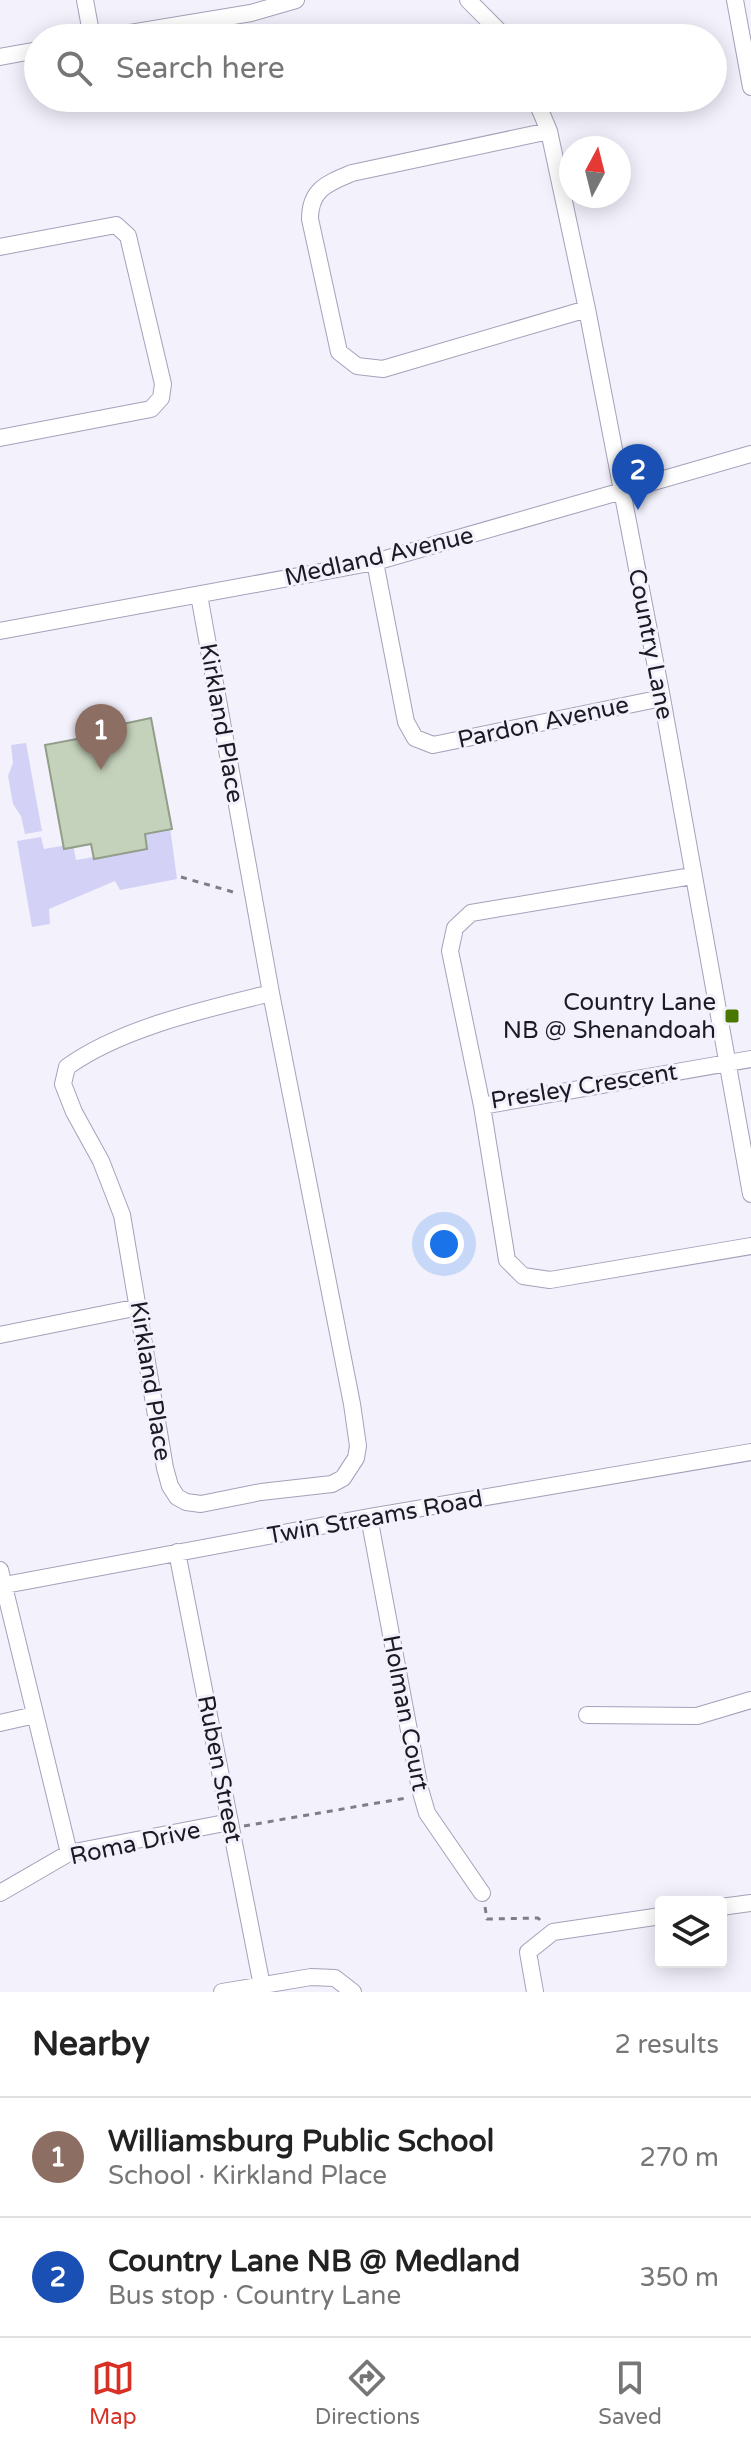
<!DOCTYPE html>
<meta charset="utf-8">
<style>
:root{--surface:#fff;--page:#f2f2f2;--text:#222;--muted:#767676;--line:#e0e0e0;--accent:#d93025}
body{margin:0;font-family:"Varela Round",sans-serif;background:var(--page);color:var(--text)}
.controls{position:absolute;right:24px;bottom:24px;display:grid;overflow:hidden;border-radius:8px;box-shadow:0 4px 20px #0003}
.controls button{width:72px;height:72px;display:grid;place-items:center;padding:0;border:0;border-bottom:2px solid var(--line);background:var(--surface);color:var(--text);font:40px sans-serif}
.compass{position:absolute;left:559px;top:136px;width:72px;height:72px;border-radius:50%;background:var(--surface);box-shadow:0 4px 20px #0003;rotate:7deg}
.you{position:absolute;left:444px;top:1244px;width:28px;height:28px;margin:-20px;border:6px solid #fff;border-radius:50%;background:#1a73e8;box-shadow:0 0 0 12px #1a73e833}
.badge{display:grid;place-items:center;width:52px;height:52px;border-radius:50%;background:var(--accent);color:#fff;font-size:26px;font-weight:700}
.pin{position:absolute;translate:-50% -66px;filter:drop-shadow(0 2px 4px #0008)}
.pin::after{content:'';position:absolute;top:42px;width:28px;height:24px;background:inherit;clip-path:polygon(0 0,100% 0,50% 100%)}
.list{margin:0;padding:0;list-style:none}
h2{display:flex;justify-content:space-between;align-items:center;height:104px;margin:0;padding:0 32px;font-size:34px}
h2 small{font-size:26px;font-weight:400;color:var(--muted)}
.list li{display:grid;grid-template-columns:52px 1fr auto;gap:24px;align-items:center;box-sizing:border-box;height:120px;padding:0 32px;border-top:2px solid var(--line)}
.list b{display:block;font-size:30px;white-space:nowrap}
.list p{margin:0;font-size:26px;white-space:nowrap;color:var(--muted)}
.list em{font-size:26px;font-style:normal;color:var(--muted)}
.icon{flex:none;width:44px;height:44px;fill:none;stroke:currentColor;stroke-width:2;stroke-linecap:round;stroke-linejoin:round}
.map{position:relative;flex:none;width:751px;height:1992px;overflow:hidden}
.search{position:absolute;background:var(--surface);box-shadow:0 4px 20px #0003;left:24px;right:24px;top:24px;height:88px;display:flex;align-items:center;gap:20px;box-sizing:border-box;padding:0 28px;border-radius:44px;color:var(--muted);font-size:30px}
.sheet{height:344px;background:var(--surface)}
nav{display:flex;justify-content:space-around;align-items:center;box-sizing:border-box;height:112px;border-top:2px solid var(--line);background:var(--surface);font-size:22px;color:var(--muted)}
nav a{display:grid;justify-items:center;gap:4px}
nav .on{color:var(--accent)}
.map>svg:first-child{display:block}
.green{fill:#d3d2f6}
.building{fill:#c5d2bb;stroke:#929e89;stroke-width:2}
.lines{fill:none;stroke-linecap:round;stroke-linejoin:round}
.minor-casing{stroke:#a3a2ba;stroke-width:18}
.path{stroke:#7e7e88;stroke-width:3;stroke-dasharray:6 6;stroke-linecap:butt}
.minor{stroke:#fff;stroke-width:16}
.poi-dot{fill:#487800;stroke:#f2f1fc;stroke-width:3}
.labels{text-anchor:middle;stroke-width:6;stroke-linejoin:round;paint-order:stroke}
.street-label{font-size:24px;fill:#1b1b24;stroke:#f2f1fc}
.poi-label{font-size:24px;fill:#1b1b24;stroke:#f2f1fc;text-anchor:end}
</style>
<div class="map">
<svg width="751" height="1992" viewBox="0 0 751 1992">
<rect width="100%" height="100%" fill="#f2f1fc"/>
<path class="green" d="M 26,743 L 42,831 L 25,834 L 21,816 L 13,804 L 8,776 L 13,763 L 11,745 Z
M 170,827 L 177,879 L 120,890 L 115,881 L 49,909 L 50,924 L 32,927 L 17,841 L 41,837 L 44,849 L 73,844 L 76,860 L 140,849 L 138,832 Z"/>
<path class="building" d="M 151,718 L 172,829 L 145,834 L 147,849 L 94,859 L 91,844 L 64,849 L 45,745 L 119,731 L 118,725 Z"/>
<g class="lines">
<defs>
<path id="minor" d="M 85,0 L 92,38
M 468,0 L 506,38
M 735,0 L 751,87
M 100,38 L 251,13 L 296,0
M 0,57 L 38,50
M 535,98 L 549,131 L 587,309 L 662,698 L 751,1194
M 549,131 L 352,173 C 328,183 310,189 310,219 L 339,352 L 357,366 L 383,369 L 587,309
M 0,247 L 116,225 L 128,236 L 163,384 L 161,398 L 151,409 L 0,438
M 375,562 L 406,722 L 415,738 L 433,745 L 662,698
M 199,595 L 271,993 L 352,1404 L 358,1446 L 356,1458 L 343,1478 L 332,1484 L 261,1492 L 201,1504 L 186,1502 L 177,1497 L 170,1486 L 165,1468 L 122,1215 L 101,1161 L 74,1112 L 63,1084 L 67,1067 C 121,1028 206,1009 271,993
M 0,631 L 375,562 L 751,454
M 692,876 L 471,913 L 455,928 L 450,951 L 482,1106 L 507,1260 L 523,1276 L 550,1280 L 751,1246
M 482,1106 L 751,1059
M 0,1335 L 139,1307
M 369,1517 L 420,1789 L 427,1813 L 482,1893
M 177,1552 L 262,1986
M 0,1570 L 69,1853
M 0,1586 L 369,1517 L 751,1452
M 587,1715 L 697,1716 L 751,1700
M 0,1723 L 35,1715
M 0,1893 L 69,1853 L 230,1822
M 721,1907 L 751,1903
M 222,1992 L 311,1977 L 335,1978 L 353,1992
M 535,1992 L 528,1952 L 553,1932 L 661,1916"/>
</defs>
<use href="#minor" class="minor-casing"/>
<path class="path" d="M 181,877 L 233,892
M 244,1826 L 406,1798
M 485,1907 L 487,1919 L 538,1918 L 541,1921"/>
<use href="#minor" class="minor"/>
</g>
<rect class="poi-dot" x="724" y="1008" width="16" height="16" rx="4"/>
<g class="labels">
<g class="street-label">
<text transform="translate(379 556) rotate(-13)" y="8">Medland Avenue</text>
<text transform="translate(651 644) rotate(79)" y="8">Country Lane</text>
<text transform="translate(543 722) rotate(-12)" y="8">Pardon Avenue</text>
<text transform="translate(222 723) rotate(80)" y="8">Kirkland Place</text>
<text transform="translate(584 1086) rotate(-9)" y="8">Presley Crescent</text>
<text transform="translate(151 1381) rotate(81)" y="8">Kirkland Place</text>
<text transform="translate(375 1517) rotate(-10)" y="8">Twin Streams Road</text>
<text transform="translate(406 1713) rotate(79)" y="8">Holman Court</text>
<text transform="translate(220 1769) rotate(79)" y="8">Ruben Street</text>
<text transform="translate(135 1843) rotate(-12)" y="8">Roma Drive</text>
</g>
<g class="poi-label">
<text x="716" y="1010">Country Lane<tspan x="716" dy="28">NB @ Shenandoah</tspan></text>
</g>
</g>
</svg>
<div class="controls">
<button><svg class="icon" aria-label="layers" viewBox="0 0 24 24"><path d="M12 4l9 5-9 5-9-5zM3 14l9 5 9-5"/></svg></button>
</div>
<svg class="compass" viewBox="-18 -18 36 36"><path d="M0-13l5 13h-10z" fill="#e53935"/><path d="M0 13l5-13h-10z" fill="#767676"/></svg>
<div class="you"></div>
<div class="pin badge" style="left:101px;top:770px;background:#8d6e63">1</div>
<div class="pin badge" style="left:638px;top:510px;background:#1a4fb4">2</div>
<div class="search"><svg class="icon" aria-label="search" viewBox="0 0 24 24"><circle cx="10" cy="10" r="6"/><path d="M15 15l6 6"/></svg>Search here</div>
</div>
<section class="sheet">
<h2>Nearby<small>2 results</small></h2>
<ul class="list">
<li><span class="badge" style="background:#8d6e63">1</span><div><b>Williamsburg Public School</b><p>School · Kirkland Place</p></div><em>270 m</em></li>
<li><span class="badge" style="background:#1a4fb4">2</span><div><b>Country Lane NB @ Medland</b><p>Bus stop · Country Lane</p></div><em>350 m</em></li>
</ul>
</section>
<nav>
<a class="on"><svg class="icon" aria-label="map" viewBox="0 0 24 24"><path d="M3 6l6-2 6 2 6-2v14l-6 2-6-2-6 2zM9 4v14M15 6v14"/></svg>Map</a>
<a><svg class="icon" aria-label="directions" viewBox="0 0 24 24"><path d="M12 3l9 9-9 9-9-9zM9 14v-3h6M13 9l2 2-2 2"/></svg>Directions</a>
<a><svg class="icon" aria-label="saved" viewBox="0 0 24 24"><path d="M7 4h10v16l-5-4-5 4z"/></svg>Saved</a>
</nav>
